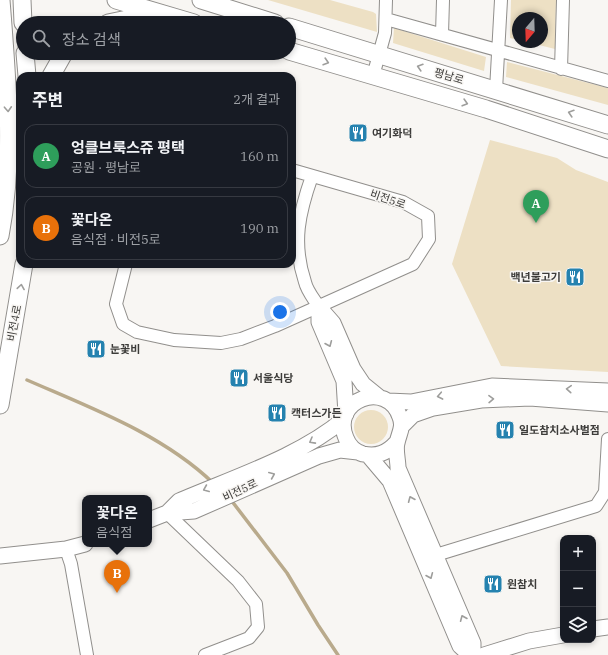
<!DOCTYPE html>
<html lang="ko">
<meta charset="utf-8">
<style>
:root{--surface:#171b24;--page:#242831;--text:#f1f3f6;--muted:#9ea1a6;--line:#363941;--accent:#2582af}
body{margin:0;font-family:"IBM Plex Serif","Noto Sans KR",serif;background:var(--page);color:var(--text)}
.controls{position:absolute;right:12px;bottom:12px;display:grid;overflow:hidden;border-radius:8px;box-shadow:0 2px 6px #0003}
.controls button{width:36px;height:36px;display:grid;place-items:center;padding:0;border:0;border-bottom:1px solid var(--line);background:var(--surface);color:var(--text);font:20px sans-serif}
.compass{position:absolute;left:512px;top:12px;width:36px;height:36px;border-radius:50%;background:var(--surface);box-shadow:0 2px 6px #0003;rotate:199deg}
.you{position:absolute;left:280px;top:312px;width:14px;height:14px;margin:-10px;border:3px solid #fff;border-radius:50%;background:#1a73e8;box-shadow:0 0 0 6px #1a73e833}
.badge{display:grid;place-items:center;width:26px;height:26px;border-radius:50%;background:var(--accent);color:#fff;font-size:13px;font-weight:700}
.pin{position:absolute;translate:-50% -33px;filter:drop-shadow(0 1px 2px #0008)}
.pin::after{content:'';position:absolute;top:21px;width:14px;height:12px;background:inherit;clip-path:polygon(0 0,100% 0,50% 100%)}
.popup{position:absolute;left:82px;top:495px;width:70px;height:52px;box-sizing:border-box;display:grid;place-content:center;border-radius:8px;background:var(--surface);filter:drop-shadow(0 1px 3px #0005);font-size:13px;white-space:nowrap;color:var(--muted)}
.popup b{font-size:15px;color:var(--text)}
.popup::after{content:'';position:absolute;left:50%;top:100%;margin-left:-8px;border:8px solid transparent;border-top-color:var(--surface)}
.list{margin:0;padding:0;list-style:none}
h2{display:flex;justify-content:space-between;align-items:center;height:52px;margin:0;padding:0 16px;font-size:17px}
h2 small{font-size:13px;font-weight:400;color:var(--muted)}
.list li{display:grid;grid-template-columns:26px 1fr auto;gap:12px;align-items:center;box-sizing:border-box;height:64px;margin:0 8px 8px;padding:0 8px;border:1px solid var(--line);border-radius:12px}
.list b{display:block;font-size:15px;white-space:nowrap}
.list p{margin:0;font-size:13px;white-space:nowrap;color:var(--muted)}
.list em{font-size:13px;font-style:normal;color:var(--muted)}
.icon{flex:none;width:22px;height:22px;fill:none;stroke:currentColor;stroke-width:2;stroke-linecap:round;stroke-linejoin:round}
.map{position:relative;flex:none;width:608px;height:655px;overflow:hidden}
.search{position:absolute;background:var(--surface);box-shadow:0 2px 6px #0003;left:16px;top:16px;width:280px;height:44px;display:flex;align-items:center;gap:10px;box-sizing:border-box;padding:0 14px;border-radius:22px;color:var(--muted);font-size:15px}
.panel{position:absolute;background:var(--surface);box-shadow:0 2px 6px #0003;left:16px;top:72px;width:280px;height:196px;border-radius:12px}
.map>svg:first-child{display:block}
.green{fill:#ede0c4}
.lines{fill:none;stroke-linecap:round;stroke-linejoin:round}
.stream{stroke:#b9aa8c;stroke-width:3.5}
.minor-casing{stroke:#918f8c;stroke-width:14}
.tertiary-casing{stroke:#918f8c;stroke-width:17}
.secondary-casing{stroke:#918f8c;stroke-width:19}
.minor{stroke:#fff;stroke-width:12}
.tertiary{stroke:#fff;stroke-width:15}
.secondary{stroke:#fff;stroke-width:17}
.oneway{stroke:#9e9e9c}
.labels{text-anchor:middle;stroke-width:3;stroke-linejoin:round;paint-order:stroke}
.street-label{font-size:11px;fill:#3d3c3a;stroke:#f8f6f3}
.poi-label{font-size:11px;font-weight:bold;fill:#3d3c3a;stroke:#f8f6f3;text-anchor:start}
</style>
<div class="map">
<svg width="608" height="655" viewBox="0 0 608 655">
<rect width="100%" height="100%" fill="#f8f6f3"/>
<path class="green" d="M 268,0 L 330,0 L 373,12 L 376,14 L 377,32 Z
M 511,0 L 556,0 L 555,49 L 527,42 L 542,42 L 542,18 L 518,18 L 518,40 L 510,38 Z
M 394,28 L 486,57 L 484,71 L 393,43 Z
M 507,62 L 608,88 L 608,105 L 506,77 Z
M 490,140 L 557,158 L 576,170 L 608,182 L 608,372 L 501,366 L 452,264 Z
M354 427a17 17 0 1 1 34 0a17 17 0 1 1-34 0Z"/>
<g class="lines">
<path class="stream" d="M 27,380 C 91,408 162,434 213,483
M 231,500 L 287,573 L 318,625 L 338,655"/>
<defs>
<path id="minor" d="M 386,19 L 608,81
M 442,34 L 443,0
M 561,69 L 563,0
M 373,76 L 385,33 L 386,0
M 496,90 L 501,0
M 312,176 C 299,213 292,243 305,282 C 307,291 314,299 319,307
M 126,264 L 116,304 L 123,324 L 137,332 L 174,340 L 221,343 L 241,339 L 275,326 L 413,264 L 429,239 L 428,216 L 403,202 L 292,170
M 167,513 L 238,581 L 256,604 L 258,627 L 249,638 L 205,655
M 66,549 L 71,564 L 87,655
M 426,558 L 596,506 L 605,492 L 608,439"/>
<path id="tertiary" d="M 319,307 L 319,322 L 344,381 L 346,414
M 319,307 L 333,323 L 353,369 L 363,384 L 379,397
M 388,401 L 411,402 L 492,386 L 608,391
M 402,426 L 413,415 L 433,408 L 481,400 L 530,398 L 608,404
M 396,443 C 387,453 377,457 363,454 C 356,452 349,446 346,438 C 330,400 387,379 400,417 C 404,427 399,433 397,443 C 395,450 398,460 398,468 L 473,643 L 473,655
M 368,455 L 390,481 L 460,646 L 470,655
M 167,513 L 179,501 C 232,478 301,456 344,419
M 149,520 L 167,513 L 194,511 L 319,456 L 340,450 L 358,452
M 0,556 L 66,549 L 85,544
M 593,629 L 608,627
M 484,655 L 529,641 L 563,635"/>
<path id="secondary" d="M 22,0 L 23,23
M 116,0 L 194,23
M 201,0 L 275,23
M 108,23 L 137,17 L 157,21
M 289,27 L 608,125
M 289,51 L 486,109 L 608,149
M 25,53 L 27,76
M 51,76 L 64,53
M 0,236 C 15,158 7,78 1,0
M 0,405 L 24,264"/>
</defs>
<use href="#minor" class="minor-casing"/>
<use href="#tertiary" class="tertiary-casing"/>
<use href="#secondary" class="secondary-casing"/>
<use href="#minor" class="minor"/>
<use href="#tertiary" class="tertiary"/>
<use href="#secondary" class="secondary"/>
</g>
<defs><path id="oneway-chevron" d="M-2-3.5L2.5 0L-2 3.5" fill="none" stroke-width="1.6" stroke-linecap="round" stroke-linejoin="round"/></defs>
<g class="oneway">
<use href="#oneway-chevron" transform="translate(326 62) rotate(17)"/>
<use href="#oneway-chevron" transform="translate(420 67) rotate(-163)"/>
<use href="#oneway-chevron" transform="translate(465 103) rotate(16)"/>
<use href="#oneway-chevron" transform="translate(8 109) rotate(87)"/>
<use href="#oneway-chevron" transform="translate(571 113) rotate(-163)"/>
<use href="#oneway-chevron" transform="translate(21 287) rotate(-81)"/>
<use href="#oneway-chevron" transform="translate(329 344) rotate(67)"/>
<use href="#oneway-chevron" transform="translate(569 389) rotate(-176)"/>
<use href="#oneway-chevron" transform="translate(440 396) rotate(169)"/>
<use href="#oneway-chevron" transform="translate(491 399) rotate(-1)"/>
<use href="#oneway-chevron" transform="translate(312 441) rotate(151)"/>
<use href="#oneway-chevron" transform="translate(272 475) rotate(-23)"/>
<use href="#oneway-chevron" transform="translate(206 489) rotate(157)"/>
<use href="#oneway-chevron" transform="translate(411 499) rotate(-113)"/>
<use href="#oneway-chevron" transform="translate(430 576) rotate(67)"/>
<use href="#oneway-chevron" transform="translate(463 618) rotate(-113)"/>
</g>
<defs>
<symbol id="restaurant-square" viewBox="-11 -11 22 22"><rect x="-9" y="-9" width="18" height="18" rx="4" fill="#2582af" stroke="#f8f6f3"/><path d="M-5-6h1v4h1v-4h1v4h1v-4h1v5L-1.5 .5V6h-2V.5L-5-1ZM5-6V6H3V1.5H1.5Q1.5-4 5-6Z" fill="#fff"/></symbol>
</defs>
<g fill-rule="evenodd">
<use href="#restaurant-square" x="347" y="122" width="22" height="22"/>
<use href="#restaurant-square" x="564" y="266" width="22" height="22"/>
<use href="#restaurant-square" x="85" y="338" width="22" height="22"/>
<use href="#restaurant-square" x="228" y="367" width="22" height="22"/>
<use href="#restaurant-square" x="266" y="402" width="22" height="22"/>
<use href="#restaurant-square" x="494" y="419" width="22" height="22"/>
<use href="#restaurant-square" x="482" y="573" width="22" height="22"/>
</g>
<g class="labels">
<g class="street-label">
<text transform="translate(449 76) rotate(17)" y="4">평남로</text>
<text transform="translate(388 199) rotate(19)" y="4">비전5로</text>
<text transform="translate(14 323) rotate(-79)" y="4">비전4로</text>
<text transform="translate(240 490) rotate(-25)" y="4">비전5로</text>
</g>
<g class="poi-label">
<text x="372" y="137">여기화덕</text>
<text x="561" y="281" text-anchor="end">백년불고기</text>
<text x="110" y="353">눈꽃비</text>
<text x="253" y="382">서울식당</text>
<text x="291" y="417">캑터스가든</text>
<text x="519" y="434">일도참치소사벌점</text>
<text x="507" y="588">원참치</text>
</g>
</g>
</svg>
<div class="controls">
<button>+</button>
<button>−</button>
<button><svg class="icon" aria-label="layers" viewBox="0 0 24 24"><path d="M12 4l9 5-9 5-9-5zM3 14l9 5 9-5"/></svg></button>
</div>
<svg class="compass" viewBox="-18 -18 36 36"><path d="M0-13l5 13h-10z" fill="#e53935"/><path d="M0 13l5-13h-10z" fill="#9ea1a6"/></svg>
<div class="you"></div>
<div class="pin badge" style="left:536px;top:223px;background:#2e9e5b">A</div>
<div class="pin badge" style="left:117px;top:593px;background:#e8710a">B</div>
<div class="popup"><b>꽃다온</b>음식점</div>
<div class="search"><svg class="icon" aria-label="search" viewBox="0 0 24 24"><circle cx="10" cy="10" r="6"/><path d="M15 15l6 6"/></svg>장소 검색</div>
<section class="panel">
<h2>주변<small>2개 결과</small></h2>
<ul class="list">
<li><span class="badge" style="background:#2e9e5b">A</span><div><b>엉클브룩스쥬 평택</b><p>공원 · 평남로</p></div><em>160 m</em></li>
<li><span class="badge" style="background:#e8710a">B</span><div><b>꽃다온</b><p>음식점 · 비전5로</p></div><em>190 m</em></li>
</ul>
</section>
</div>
